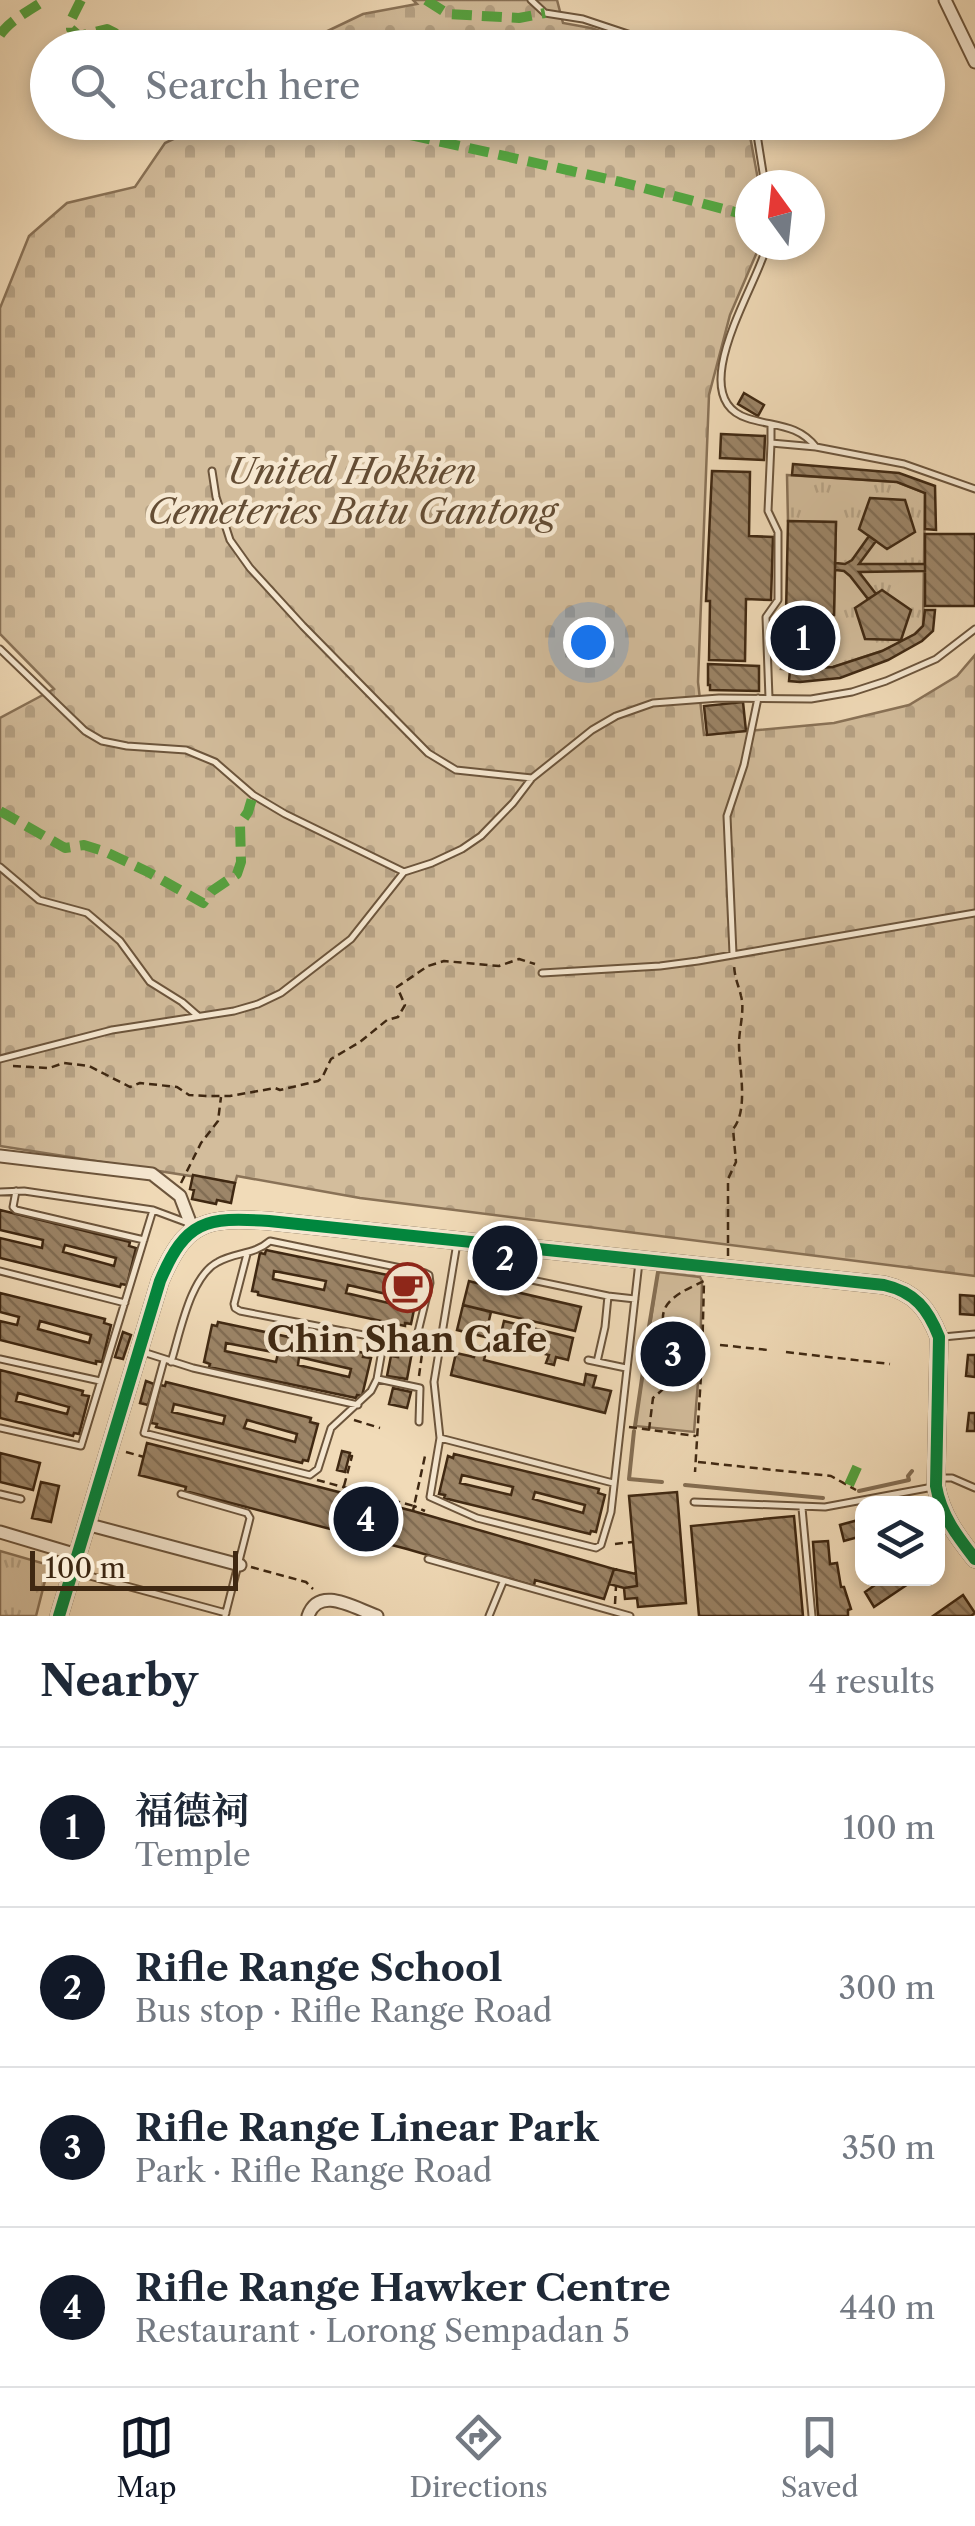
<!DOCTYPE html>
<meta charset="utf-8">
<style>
:root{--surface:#fff;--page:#f2f2f3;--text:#1f2937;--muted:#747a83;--line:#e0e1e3;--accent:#111827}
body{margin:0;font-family:"Libre Caslon Text","Noto Serif SC",serif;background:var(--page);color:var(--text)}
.controls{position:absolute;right:30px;bottom:30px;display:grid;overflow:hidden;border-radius:20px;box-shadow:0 5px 15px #0003}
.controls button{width:90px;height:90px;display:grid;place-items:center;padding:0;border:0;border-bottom:2px solid var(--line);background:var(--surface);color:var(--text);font:50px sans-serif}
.compass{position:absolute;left:735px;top:170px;width:90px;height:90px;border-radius:50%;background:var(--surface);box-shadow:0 5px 15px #0003;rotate:345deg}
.scale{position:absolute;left:30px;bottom:25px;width:208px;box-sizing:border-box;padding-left:10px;border:5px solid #3f2812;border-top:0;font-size:28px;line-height:35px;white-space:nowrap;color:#3f2812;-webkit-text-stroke:8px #f6e8d1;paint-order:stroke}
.you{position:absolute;left:588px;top:642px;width:35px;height:35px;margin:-25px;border:8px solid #fff;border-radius:50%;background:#1a73e8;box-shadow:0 0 0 15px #1a73e833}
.badge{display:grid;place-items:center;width:65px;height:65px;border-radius:50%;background:var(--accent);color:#fff;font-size:32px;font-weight:700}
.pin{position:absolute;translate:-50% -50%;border:5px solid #fff;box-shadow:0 2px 10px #0006}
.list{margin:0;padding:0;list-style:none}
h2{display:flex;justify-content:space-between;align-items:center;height:130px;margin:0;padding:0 40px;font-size:42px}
h2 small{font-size:32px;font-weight:400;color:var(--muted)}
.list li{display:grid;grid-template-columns:65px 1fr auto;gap:30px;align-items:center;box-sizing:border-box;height:160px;padding:0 40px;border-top:2px solid var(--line)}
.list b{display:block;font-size:38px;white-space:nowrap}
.list p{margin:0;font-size:32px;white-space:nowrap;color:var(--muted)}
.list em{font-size:32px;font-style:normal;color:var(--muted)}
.icon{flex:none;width:55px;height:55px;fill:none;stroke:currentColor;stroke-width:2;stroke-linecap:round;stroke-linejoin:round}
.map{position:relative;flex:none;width:975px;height:1616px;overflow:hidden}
.search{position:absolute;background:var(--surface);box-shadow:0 5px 15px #0003;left:30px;right:30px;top:30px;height:110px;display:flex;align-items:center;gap:25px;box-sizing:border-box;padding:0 35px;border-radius:55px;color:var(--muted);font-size:38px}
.sheet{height:770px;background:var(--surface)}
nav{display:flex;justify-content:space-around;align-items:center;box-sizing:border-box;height:140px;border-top:2px solid var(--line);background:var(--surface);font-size:28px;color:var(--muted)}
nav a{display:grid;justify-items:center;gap:5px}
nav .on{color:var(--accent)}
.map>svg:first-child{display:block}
.grass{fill:url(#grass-tufts);stroke:#897257;stroke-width:2.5}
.cemetery{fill:url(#cemetery-stones);stroke:#897257;stroke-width:2.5}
.park{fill:#d3bd9c;stroke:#897257;stroke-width:2.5}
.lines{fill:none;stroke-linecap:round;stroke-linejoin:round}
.stream{stroke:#856f54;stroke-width:4}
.building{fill:url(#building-back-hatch);stroke:#3f2812;stroke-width:2.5;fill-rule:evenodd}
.lane-casing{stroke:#6c553c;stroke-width:9}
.street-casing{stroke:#6c553c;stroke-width:15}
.secondary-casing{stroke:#3f2812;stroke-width:19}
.path{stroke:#3f2812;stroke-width:2.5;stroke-dasharray:8 5;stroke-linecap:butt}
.lane{stroke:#f6e8d1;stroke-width:5}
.street{stroke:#f6e8d1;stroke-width:11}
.secondary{stroke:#f6e8d1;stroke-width:15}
.quiet{stroke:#54a33f;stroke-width:10;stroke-dasharray:20 10;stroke-linecap:butt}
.cycleway-casing{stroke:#f6e8d1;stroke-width:19}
.cycleway{stroke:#00873e;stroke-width:12}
.labels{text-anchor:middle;stroke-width:9;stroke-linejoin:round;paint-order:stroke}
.park-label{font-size:35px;font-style:italic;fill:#644d34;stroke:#f6e8d1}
.poi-label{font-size:35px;font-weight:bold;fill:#3f2812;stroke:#f6e8d1}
</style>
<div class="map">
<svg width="975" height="1616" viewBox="0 0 975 1616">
<defs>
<pattern id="grass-tufts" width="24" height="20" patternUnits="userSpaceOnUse" patternTransform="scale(2.5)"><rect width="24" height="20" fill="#d3bd9c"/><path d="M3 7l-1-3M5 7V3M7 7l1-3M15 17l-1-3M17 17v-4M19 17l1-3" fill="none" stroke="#b6a285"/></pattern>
<pattern id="cemetery-stones" width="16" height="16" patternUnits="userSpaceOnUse" patternTransform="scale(2.5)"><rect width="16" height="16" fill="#d3bd9c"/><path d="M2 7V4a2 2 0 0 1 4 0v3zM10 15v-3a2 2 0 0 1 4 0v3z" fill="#b6a285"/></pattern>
<pattern id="building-back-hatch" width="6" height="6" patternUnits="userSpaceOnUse" patternTransform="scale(2.5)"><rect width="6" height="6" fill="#9c8568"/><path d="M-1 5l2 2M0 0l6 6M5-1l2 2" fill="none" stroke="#816d54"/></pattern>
</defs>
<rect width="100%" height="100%" fill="#f1dbb8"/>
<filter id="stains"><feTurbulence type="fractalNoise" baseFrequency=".002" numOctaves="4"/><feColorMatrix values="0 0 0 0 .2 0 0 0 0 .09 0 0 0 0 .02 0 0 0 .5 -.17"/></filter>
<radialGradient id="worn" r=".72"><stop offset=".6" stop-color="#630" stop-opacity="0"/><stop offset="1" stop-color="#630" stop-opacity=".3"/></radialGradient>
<path class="grass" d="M 787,475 L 897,482 L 925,493 L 923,626 L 915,634 L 882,651 L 833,667 L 800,671 L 781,669 L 785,657 L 786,614 L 834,615 L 836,522 L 788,521 Z
M 0,1551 L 49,1565 L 36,1616 L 0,1616 Z"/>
<path class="cemetery" d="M 413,0 L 557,0 L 563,23 L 591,28 L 649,47 L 292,48 L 363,14 L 417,4 Z
M 207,123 L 745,123 L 750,136 L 759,185 L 750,185 L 750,245 L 760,245 L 730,315 L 709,395 L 698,682 L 704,735 L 834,723 L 909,705 L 957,676 L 975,655 L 975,1276 L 360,1198 L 237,1176 L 235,1183 L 0,1146 L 0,718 L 54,689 L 0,634 L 0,308 L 29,236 L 67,203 L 135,187 L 165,143 Z"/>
<path class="park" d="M 658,1272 L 700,1277 L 702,1281 L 700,1357 L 694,1432 L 635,1426 Z"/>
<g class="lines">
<path class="stream" d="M 645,1351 L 658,1272
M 635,1426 L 645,1358
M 634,1431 L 629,1479 L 662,1482
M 685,1485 L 823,1498
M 859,1491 L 909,1480 L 908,1476 L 912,1471"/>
</g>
<path class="building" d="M 744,393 L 764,405 L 758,416 L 738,404 Z
M 721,434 L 765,436 L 764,460 L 720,458 Z
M 793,464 L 899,473 L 935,486 L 936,530 L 925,529 L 925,493 L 897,482 L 792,475 Z
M 712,471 L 750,472 L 749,536 L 773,537 L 771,600 L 746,599 L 745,661 L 709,660 L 710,601 L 706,601 Z
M 870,498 L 905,500 L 915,532 L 887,549 L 859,529 Z
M 788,521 L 836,522 L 834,615 L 786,614 Z
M 925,534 L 975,534 L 975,606 L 925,606 Z
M 869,536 L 876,541 L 859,564 L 925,564 L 925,571 L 859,572 L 876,594 L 868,599 L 850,576 L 844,571 L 835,570 L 835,563 L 845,564 L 852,560 Z
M 882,590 L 911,610 L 901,640 L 865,639 L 855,608 Z
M 925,610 L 935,610 L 933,631 L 922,641 L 888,660 L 840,678 L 800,682 L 789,681 L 790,670 L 833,667 L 882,651 L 915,634 L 923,626 Z
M 793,623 L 806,624 L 806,629 L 815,629 L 813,647 L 806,647 L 806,650 L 791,650 Z
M 708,664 L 759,666 L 759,691 L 710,690 L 710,685 L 708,685 Z
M 743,702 L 746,731 L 707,735 L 704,706 Z
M 193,1175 L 235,1183 L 231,1203 L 217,1200 L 216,1204 L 192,1199 L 194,1190 L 190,1189 Z
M 0,1210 L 130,1242 L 129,1246 L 136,1248 L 127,1285 L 121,1284 L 120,1287 L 0,1258 L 0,1238 L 42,1248 L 43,1240 L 0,1230 ZM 65,1245 L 116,1258 L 114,1266 L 63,1252 Z
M 266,1250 L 412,1280 L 412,1284 L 419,1286 L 411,1324 L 405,1323 L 405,1326 L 258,1295 L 258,1292 L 252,1291 L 260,1253 L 265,1254 ZM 274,1271 L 326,1281 L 324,1290 L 273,1279 ZM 348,1285 L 399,1297 L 397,1305 L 346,1293 Z
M 483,1273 L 493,1275 L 490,1286 L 581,1307 L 575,1331 L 463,1305 L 469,1281 L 480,1284 Z
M 0,1293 L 105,1319 L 104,1323 L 111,1325 L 102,1362 L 96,1361 L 96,1364 L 0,1340 L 0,1321 L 17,1325 L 19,1317 L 0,1312 ZM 40,1321 L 91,1335 L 89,1343 L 38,1329 Z
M 960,1295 L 975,1296 L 975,1315 L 960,1314 Z
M 463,1305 L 491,1312 L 485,1337 L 457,1330 Z
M 504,1321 L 573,1338 L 568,1360 L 556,1357 L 554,1365 L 546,1363 L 549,1355 L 499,1342 Z
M 218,1322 L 364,1353 L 363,1357 L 371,1358 L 362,1396 L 357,1395 L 356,1398 L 209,1367 L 210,1364 L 204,1362 L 212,1325 L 217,1326 ZM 226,1343 L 278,1353 L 276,1362 L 225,1351 ZM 299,1357 L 351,1369 L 349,1377 L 298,1365 Z
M 123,1332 L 131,1335 L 123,1359 L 115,1357 Z
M 477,1346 L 487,1348 L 484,1360 L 584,1385 L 586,1374 L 596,1376 L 593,1387 L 611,1391 L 605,1413 L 451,1375 L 456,1353 L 474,1357 Z
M 399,1350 L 412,1352 L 407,1379 L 387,1376 L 391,1356 L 398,1357 Z
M 968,1355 L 975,1355 L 975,1377 L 966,1376 Z
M 0,1370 L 83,1391 L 82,1395 L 89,1396 L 79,1434 L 74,1433 L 73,1436 L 0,1418 ZM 18,1393 L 69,1407 L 67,1414 L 16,1401 Z
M 146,1381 L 154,1384 L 148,1405 L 140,1403 Z
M 166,1382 L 311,1418 L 310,1422 L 318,1424 L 308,1461 L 303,1460 L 302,1463 L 156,1427 L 157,1424 L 151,1423 L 160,1385 L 165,1386 ZM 174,1404 L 225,1416 L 223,1424 L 172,1412 ZM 247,1420 L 297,1434 L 295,1442 L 244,1428 Z
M 393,1388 L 411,1392 L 407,1408 L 389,1404 Z
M 969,1413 L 975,1413 L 975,1431 L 967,1431 Z
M 147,1443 L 413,1511 L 614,1569 L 604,1599 L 535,1580 L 534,1586 L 407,1549 L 185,1491 L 186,1487 L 139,1475 Z
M 342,1451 L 350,1453 L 345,1472 L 337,1470 Z
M 0,1453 L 40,1463 L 33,1490 L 0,1482 Z
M 454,1454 L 599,1489 L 598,1493 L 605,1495 L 596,1532 L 591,1531 L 590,1534 L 444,1498 L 445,1495 L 439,1494 L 448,1456 L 453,1458 ZM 462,1475 L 513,1487 L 511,1495 L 460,1483 ZM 535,1492 L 585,1505 L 583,1513 L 533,1499 Z
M 41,1482 L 59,1486 L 51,1522 L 32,1518 Z
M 677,1492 L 686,1603 L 638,1607 L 637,1598 L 625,1599 L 624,1588 L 637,1586 L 629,1496 Z
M 794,1516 L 803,1616 L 699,1616 L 691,1526 Z
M 862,1519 L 862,1536 L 844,1541 L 840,1525 Z
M 828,1541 L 830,1564 L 837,1563 L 841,1587 L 844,1587 L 851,1609 L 848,1610 L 848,1616 L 818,1616 L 813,1542 Z
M 614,1569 L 636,1574 L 637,1586 L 624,1588 L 609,1584 Z
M 885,1578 L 917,1578 L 874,1607 L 865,1592 Z
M 963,1595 L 975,1613 L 971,1616 L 933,1616 Z"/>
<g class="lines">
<defs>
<path id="lane" d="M 531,0 L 545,13 L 583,19 L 670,48
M 755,122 L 765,185
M 767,245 C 758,284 682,397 747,418 C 773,427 797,423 816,447
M 771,424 L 771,443
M 212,471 L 216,497 L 230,540 L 250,568 L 303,626 L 428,753 L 456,770 L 532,778
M 0,649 L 85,731 L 102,741 L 127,746 L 186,750 L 215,762 L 253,795 L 285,814 L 404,872
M 769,698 L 766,617 L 778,600 L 778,532 L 768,511 L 771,443 L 816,447 L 904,464 L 975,489
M 0,867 L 39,900 L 87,913 L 120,941 L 150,982 L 182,1002 L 198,1016
M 733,954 L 727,816 L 744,765 L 758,698
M 542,973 L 660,966 L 698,961 L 975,913
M 0,1059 L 112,1030 L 234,1011 L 258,1004 L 281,993 L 351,939 L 404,872 L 432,863 L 462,849 L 481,836 L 513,803 L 532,778 L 592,730 L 616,716 L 653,703 L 719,698 L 811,699 L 852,692 L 886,681 L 936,659 L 975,629
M 16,1191 L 13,1207 L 16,1210 L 144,1240
M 0,1192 L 24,1191 L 153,1210 L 188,1223
M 457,1243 L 434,1382 L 440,1438 L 430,1497 L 477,1518 L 596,1548 L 601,1545 L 611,1512 L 639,1262
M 247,1254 L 234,1304 L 235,1308 L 240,1311 L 384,1339 L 441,1343
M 484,1270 L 608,1296 L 605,1327 L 597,1362
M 0,1271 L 125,1303
M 608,1296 L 635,1299
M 943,1337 L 975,1334
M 143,1352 L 193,1368 L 358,1405
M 0,1359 L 100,1381
M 164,1360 L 144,1433 L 310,1475 L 318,1469 L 331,1428 L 371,1391 L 377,1379 L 384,1339
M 588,1360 L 626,1368
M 171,1362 C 180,1334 190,1276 218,1262 C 236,1252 254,1255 270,1241 L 425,1273 L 429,1275 L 430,1283 L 416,1340
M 378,1379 L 420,1388 L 419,1422
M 0,1428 L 81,1446 L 153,1210
M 440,1438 L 613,1483
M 940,1478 L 952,1478 L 975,1488
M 0,1494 L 21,1499
M 181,1494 L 247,1513 L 250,1518 L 225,1616
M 694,1502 L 825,1507 L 933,1487
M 802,1508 L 812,1616
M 428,1559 L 630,1616
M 75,1572 L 226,1613
M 489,1616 L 503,1582"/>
<path id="street" d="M 945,0 L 975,62
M 0,1156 L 152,1174 L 180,1196 L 193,1230
M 86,1524 L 240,1565
M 0,1532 L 77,1555
M 308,1616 C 319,1585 354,1608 377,1616"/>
<path id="secondary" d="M 59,1616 L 160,1281 C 186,1220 205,1217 269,1221 L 884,1285 C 915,1292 928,1309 939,1337 L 936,1486 C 941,1515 957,1536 975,1559"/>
</defs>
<use href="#lane" class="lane-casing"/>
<use href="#street" class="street-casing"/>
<use href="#secondary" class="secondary-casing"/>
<path class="path" d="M 13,1066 L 49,1068 L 64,1063 L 89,1066 L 130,1087 L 140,1083 L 177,1087 L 189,1095 L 208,1096 L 230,1096 L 275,1088 L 280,1090 L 318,1081 L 322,1078 L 331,1059 L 360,1042 L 387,1020 L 398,1017 L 405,1005 L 397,987 L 428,966 L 444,961 L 499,966 L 519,959 L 535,964
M 181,1183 L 201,1143 L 218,1121 L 221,1097
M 728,1256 L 728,1179 L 736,1162 L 733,1129 C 749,1110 739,1068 739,1044 C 739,1029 745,1010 741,996 C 738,983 735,980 734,965
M 663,1326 L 653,1334 L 656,1372 L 668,1382
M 720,1345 L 768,1350
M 786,1352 L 890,1364
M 683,1353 C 677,1345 666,1334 664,1325 C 657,1300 686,1290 704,1281 L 702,1359 L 695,1472
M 419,1376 L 422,1354
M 354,1420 L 380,1428
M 629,1427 L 696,1436
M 649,1430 L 653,1398 C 672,1382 675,1376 683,1353 L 697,1344 L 701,1344
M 126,1452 L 144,1457
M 698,1462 L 831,1476 L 856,1490
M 317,1480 L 414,1506 L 425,1456 L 429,1457
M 344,1486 L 352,1456 L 350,1456
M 413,1511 L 414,1506 L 425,1511
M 615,1544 L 633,1542
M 251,1567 L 306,1582 L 313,1589
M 616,1570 L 616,1568
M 615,1604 L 616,1586"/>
<use href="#lane" class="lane"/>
<use href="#street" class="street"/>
<use href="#secondary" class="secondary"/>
<path class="quiet" d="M 81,0 L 71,20 L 71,29 L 79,36 L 107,29 L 115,33 L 111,48
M 426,0 L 448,14 L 519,18 L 545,13
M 0,35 C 10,20 29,11 45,0
M 352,122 L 621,182 L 750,216
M 0,811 L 65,848 L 84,845 L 106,852 L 148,872 L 203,903 L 212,891 L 237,874 L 241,862 L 240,824 L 248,812 L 253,795
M 849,1485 L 858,1465"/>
<defs>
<path id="cycleway" d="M 59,1616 L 160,1281 C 186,1220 205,1217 269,1221 L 884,1285 C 915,1292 928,1309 939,1337 L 936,1486 C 941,1515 957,1536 975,1559"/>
</defs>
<use href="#cycleway" class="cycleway-casing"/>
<use href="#cycleway" class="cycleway"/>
</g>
<defs>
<symbol id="cafe-ring" viewBox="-11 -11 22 22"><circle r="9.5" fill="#f6e8d1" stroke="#8f2418" stroke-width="1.5"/><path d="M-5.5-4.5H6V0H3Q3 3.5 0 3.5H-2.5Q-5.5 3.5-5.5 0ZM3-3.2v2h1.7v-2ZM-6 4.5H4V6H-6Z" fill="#8f2418"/></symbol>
</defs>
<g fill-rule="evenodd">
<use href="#cafe-ring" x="380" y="1260" width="55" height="55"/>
</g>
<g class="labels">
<g class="park-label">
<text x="352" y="484">United Hokkien<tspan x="352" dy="40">Cemeteries Batu Gantong</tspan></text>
</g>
<g class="poi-label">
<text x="407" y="1352">Chin Shan Cafe</text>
</g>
</g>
<rect width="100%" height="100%" filter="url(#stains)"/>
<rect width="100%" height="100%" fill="url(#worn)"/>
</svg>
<div class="controls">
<button><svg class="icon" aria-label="layers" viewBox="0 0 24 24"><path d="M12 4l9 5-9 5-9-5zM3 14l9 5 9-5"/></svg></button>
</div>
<svg class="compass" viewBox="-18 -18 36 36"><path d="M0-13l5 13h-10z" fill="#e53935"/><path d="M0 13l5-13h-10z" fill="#747a83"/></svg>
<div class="scale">100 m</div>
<div class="you"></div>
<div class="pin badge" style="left:803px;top:638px">1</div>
<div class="pin badge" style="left:505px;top:1258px">2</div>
<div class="pin badge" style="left:673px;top:1354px">3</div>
<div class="pin badge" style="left:366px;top:1519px">4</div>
<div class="search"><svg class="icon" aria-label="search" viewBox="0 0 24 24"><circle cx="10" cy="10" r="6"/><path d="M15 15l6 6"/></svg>Search here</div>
</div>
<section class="sheet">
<h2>Nearby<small>4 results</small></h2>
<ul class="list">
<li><span class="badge">1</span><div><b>福德祠</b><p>Temple</p></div><em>100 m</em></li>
<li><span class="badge">2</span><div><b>Rifle Range School</b><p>Bus stop · Rifle Range Road</p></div><em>300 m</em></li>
<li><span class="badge">3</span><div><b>Rifle Range Linear Park</b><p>Park · Rifle Range Road</p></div><em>350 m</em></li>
<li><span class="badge">4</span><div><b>Rifle Range Hawker Centre</b><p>Restaurant · Lorong Sempadan 5</p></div><em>440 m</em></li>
</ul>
</section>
<nav>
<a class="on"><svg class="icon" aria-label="map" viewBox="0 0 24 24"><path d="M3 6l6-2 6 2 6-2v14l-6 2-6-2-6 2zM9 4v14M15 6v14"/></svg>Map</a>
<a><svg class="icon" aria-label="directions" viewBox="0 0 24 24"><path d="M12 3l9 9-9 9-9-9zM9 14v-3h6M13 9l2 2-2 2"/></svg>Directions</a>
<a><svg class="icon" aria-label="saved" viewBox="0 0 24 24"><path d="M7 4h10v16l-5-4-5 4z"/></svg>Saved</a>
</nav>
